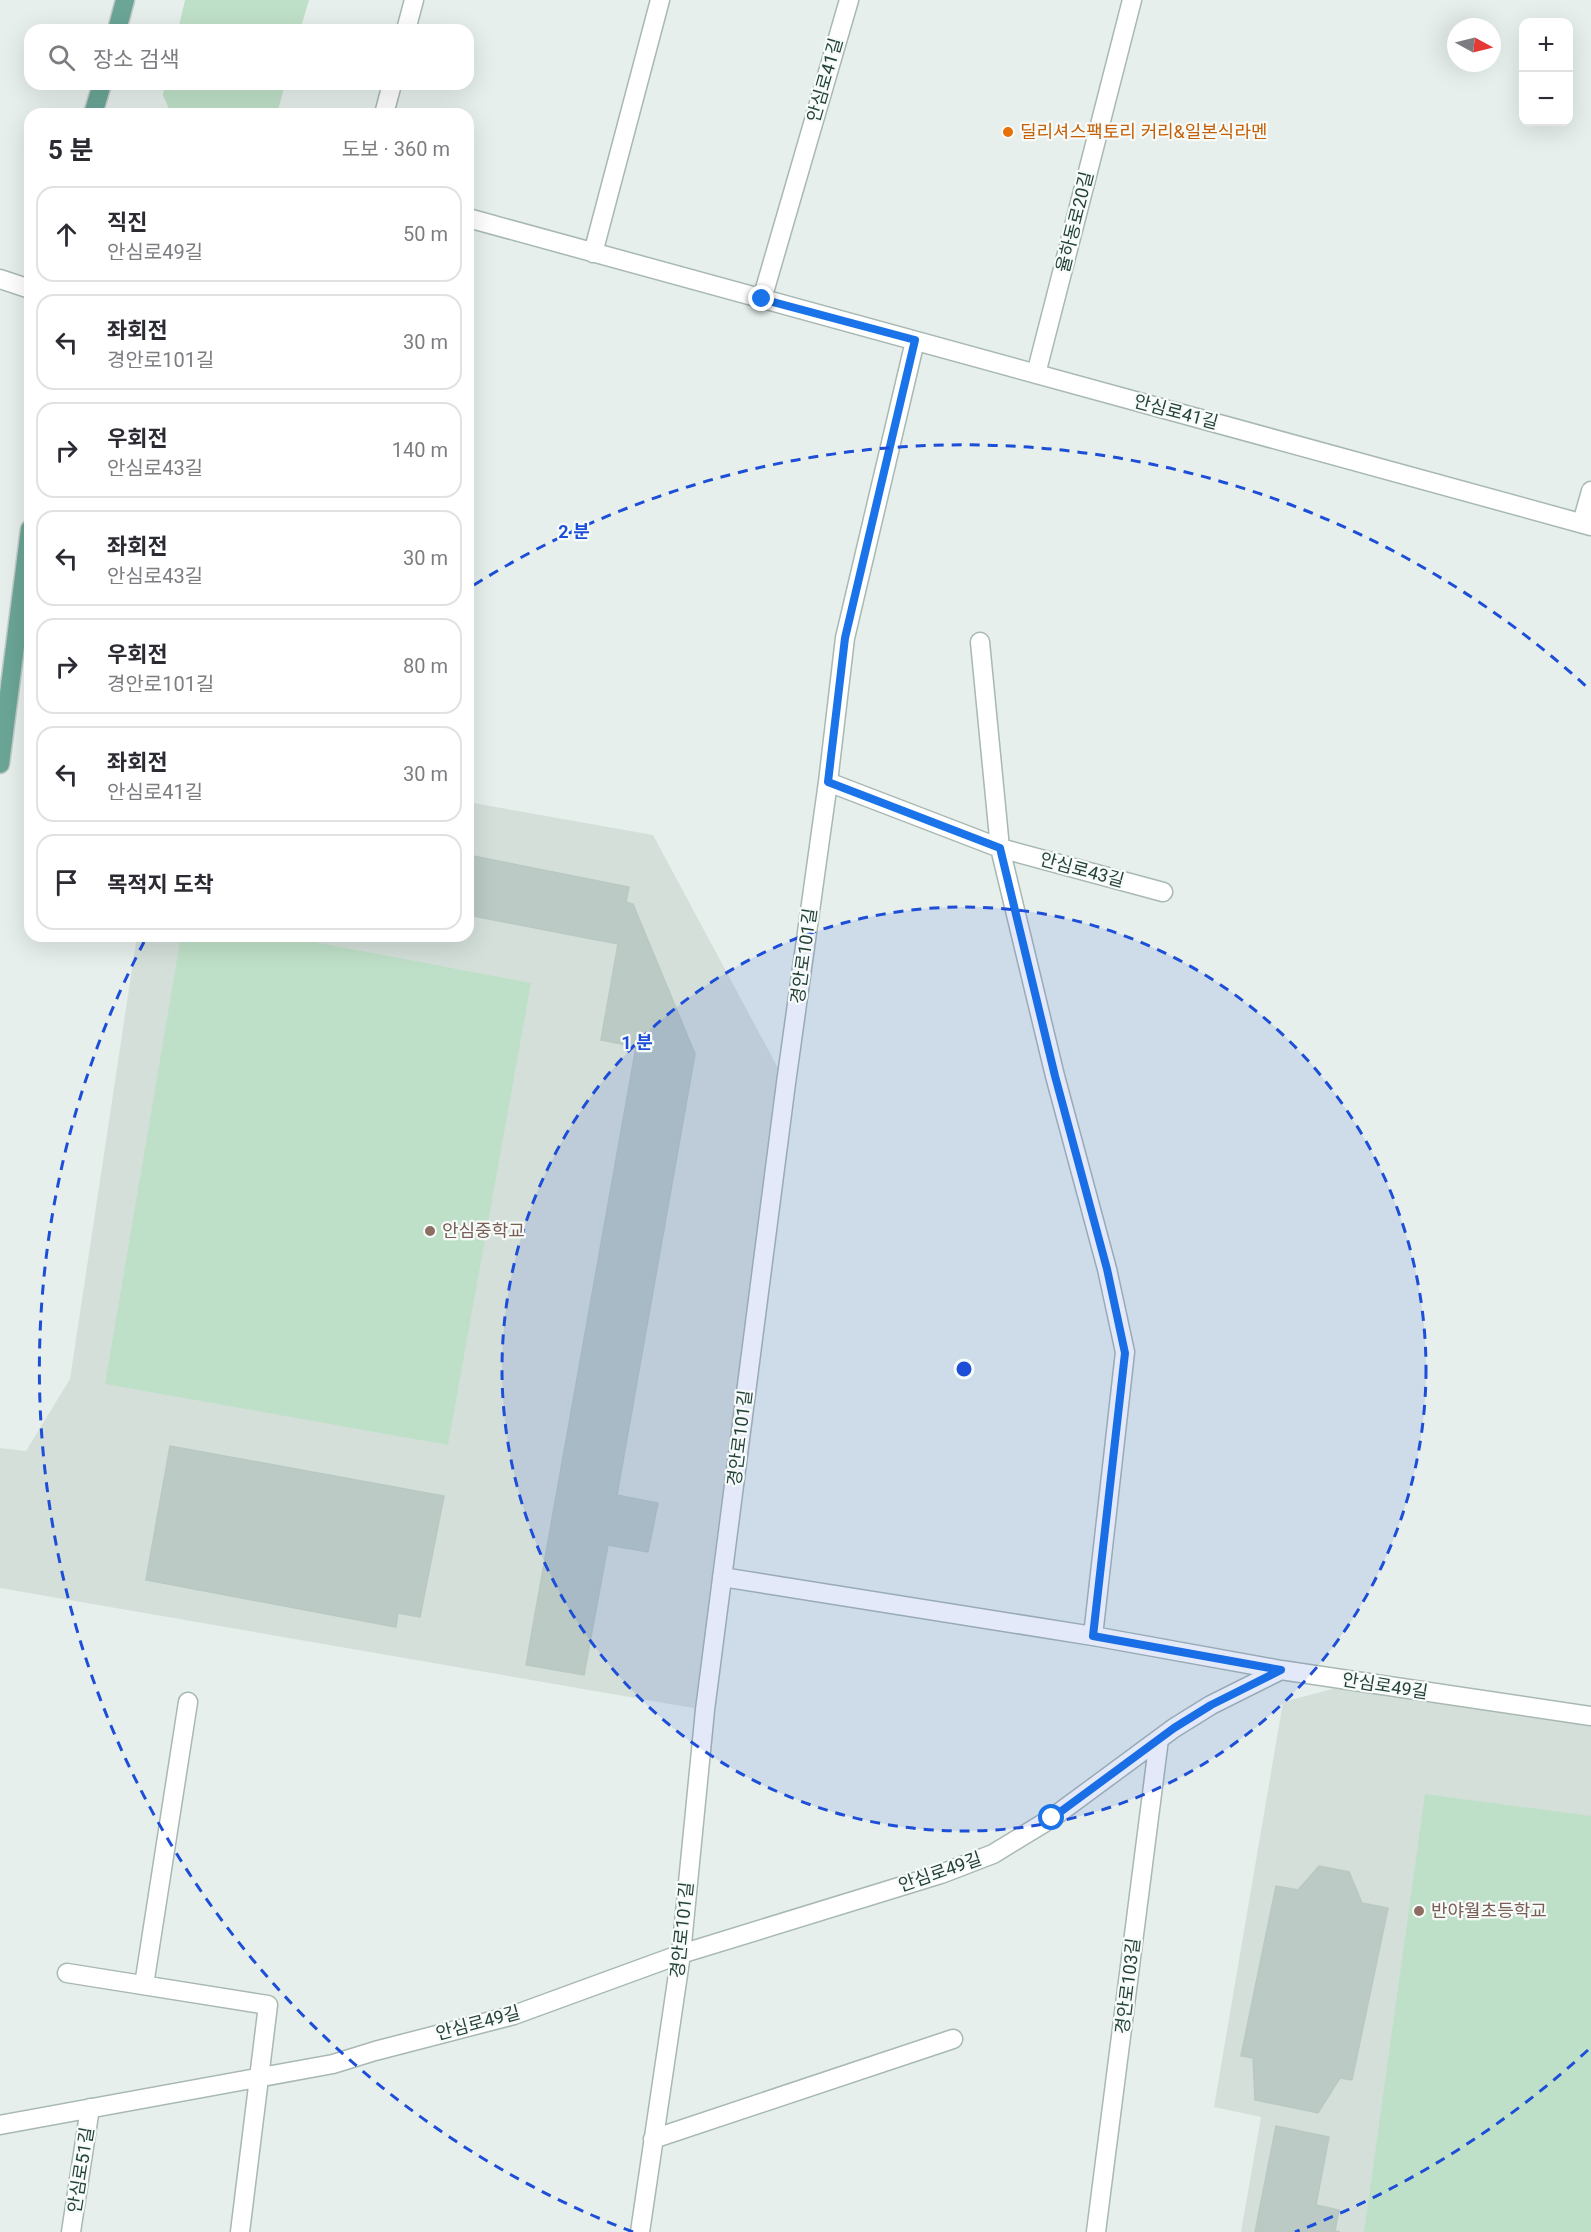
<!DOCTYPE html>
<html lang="ko">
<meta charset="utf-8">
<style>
:root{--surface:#fff;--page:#f7f7f7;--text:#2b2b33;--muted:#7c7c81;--line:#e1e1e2}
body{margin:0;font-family:Roboto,"Noto Sans KR",sans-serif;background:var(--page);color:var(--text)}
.controls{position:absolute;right:18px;top:18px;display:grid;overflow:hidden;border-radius:12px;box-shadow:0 6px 24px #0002}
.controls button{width:54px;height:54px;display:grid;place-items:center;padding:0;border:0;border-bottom:2px solid var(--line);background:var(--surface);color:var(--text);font:30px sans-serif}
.compass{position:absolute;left:1447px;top:18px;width:54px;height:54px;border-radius:50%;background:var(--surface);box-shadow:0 6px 24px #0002;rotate:97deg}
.stop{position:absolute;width:18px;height:18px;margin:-14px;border:4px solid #1a73e8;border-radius:50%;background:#fff}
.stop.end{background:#1a73e8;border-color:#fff;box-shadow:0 2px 6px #0008}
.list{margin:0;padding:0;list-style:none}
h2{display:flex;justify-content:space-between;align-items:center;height:78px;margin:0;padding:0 24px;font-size:26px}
h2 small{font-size:20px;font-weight:400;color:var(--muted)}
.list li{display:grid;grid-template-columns:39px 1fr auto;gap:18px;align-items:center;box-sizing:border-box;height:96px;margin:0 12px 12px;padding:0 12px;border:2px solid var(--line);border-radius:18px}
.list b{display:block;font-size:22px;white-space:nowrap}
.list p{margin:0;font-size:20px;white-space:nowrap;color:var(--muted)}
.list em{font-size:20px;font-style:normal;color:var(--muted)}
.icon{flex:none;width:33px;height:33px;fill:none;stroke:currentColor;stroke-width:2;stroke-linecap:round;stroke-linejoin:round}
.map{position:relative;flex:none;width:1591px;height:2232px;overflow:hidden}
.search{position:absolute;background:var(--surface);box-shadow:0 6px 24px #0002;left:24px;top:24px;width:450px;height:66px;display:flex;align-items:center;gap:15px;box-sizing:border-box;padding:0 21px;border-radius:18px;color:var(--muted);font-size:22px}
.panel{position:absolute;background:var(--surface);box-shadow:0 6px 24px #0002;left:24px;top:108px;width:450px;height:834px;border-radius:18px}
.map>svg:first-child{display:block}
.built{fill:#d4dfda}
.green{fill:#bfe0c8}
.building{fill:#bbcac4;stroke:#b8c9c2;stroke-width:1.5}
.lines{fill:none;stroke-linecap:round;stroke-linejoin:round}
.minor-casing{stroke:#a8b8b2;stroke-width:21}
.major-casing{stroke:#c2cac8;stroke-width:21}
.minor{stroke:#fff;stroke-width:18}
.major{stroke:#6aa596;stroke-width:18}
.route{stroke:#1a73e8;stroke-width:8}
.ring{fill:none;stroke:#1d4ed8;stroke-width:3;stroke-dasharray:10 8}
.food-dot{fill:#e8710a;stroke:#f7fbf9;stroke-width:2}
.education-dot{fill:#8d6e63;stroke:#f7fbf9;stroke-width:2}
.labels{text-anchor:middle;stroke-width:4.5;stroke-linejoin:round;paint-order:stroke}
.street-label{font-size:18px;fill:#24423a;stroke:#f7fbf9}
.food-label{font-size:18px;fill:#c56008;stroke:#f7fbf9;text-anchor:start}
.education-label{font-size:18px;fill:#785e54;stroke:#f7fbf9;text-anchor:start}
.centre{fill:#1d4ed8;stroke:#f7fbf9;stroke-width:3}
.ring-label{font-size:18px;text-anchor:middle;font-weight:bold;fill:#1d4ed8;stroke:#f7fbf9;stroke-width:4.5;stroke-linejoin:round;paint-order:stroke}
</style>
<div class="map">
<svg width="1591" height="2232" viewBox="0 0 1591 2232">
<rect width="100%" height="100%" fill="#e6efeb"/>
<path class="built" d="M 468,802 L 653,835 L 786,1083 L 705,1710 L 0,1588 L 0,1448 L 26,1451 L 70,1379 L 137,936 L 468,936 Z
M 1359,1682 L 1591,1715 L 1591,2232 L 1241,2232 L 1261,2117 L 1214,2107 L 1283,1702 Z"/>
<path class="green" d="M 185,0 L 309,0 L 300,30 L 178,30 Z
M 165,84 L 285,84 L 277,114 L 171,114 L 163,95 Z
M 181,936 L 282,936 L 531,983 L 448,1445 L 105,1384 Z
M 1425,1794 L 1591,1816 L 1591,2232 L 1364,2232 Z"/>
<path class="building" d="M 468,855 L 629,887 L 626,902 L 633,904 L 695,1054 L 617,1495 L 658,1503 L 648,1552 L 608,1545 L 584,1675 L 526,1665 L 636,1047 L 601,1040 L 618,944 L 468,915 Z
M 170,1446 L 444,1496 L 420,1617 L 398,1613 L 396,1627 L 146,1580 Z
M 1319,1866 L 1349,1872 L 1362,1903 L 1388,1908 L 1352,2080 L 1340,2078 L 1318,2113 L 1255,2100 L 1253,2058 L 1241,2056 L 1276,1886 L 1298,1890 Z
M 1276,2126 L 1329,2137 L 1316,2205 L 1339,2210 L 1335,2231 L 1340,2232 L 1255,2232 Z"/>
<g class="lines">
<defs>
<path id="minor" d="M 406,30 L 414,0
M 384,114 L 392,84
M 468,218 L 1591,526
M 593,253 L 660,0
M 0,279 L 30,289
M 762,299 L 849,0
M 1036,374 L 1132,0
M 1582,523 L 1591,491
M 980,642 L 1000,848 L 1055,1076 L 1107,1269 L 1125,1352 L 1093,1636
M 828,782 L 1000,848 L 1163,892
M 722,1577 L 1093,1636 L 1281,1670 L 1591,1716
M 67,1973 L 268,2005 L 240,2232
M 144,1985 L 188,1702
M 0,2125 L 333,2064 L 375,2051 L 514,2015 L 681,1954 L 941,1874 L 993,1854 L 1052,1818 L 1174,1728 L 1211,1705 L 1281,1670
M 653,2139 L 953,2039
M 71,2232 L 90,2108
M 640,2232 L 681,1954 L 705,1710 L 786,1083 L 828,782 L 845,638 L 915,341
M 1096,2232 L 1159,1739"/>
<path id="major" d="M 117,30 L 125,0
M 93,114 L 102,84
M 0,764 L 30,529"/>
</defs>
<use href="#minor" class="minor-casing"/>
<use href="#major" class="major-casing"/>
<use href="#minor" class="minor"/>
<use href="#major" class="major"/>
</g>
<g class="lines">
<path class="route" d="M 762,299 L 915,340 L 845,638 L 828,782 L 1000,848 L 1055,1076 L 1107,1269 L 1125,1353 L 1093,1636 L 1281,1670 L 1211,1705 L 1174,1728 L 1052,1818"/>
</g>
<circle cx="964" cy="1369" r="462" fill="#1d4ed8" fill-opacity=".12"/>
<g class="ring">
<circle cx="964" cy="1369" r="462"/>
<path d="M1588 2050A924 924 0 0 1 1295 2232M633 2232A924 924 0 0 1 144 942M474 585A924 924 0 0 1 1588 688"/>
</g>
<circle class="food-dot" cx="1008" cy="132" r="6"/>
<g class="education-dot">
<circle cx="430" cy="1231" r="6"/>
<circle cx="1419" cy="1911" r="6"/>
</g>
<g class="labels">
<g class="street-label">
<text transform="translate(825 80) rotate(-74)" y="6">안심로41길</text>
<text transform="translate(1075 222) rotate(-76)" y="6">율하동로20길</text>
<text transform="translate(1176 412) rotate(15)" y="6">안심로41길</text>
<text transform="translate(1082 870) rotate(15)" y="6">안심로43길</text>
<text transform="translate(804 956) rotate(-82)" y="6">경안로101길</text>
<text transform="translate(740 1438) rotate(-83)" y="6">경안로101길</text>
<text transform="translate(1385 1686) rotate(9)" y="6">안심로49길</text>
<text transform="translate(940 1872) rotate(-19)" y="6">안심로49길</text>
<text transform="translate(682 1930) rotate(-84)" y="6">경안로101길</text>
<text transform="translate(1128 1986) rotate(-83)" y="6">경안로103길</text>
<text transform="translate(478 2023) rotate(-15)" y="6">안심로49길</text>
<text transform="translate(81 2170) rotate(-81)" y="6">안심로51길</text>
</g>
<g class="food-label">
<text x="1020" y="138">딜리셔스팩토리 커리&amp;일본식라멘</text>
</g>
<g class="education-label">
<text x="442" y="1237">안심중학교</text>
<text x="1431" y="1917">반야월초등학교</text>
</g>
</g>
<circle cx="964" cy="1369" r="9" class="centre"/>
<g class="ring-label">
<text x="574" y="538">2 분</text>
<text x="637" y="1049">1 분</text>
</g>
</svg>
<div class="controls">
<button>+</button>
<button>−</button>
</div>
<svg class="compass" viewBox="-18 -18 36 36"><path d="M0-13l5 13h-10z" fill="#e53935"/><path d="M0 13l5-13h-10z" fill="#7c7c81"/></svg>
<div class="stop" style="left:1052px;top:1818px"></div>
<div class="stop end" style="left:762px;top:299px"></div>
<div class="search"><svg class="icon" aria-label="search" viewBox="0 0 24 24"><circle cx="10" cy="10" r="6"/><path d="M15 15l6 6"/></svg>장소 검색</div>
<section class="panel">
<h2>5 분<small>도보 · 360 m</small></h2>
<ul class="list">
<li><svg class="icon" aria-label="ahead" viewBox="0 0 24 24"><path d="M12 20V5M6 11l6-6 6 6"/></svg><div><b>직진</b><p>안심로49길</p></div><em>50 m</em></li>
<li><svg class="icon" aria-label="left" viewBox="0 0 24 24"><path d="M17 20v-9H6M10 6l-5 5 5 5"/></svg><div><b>좌회전</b><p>경안로101길</p></div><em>30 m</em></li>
<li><svg class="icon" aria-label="right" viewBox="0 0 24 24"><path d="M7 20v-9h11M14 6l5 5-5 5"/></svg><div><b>우회전</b><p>안심로43길</p></div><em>140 m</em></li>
<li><svg class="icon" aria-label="left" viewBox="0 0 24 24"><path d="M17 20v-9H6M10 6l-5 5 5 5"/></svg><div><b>좌회전</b><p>안심로43길</p></div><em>30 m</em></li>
<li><svg class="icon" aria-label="right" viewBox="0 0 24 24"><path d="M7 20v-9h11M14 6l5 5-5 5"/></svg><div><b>우회전</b><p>경안로101길</p></div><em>80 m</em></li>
<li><svg class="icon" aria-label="left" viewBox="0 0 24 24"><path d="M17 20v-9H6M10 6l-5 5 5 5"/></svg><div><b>좌회전</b><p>안심로41길</p></div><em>30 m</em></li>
<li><svg class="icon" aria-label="arrive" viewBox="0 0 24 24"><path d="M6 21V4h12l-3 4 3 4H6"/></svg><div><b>목적지 도착</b></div></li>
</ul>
</section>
</div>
